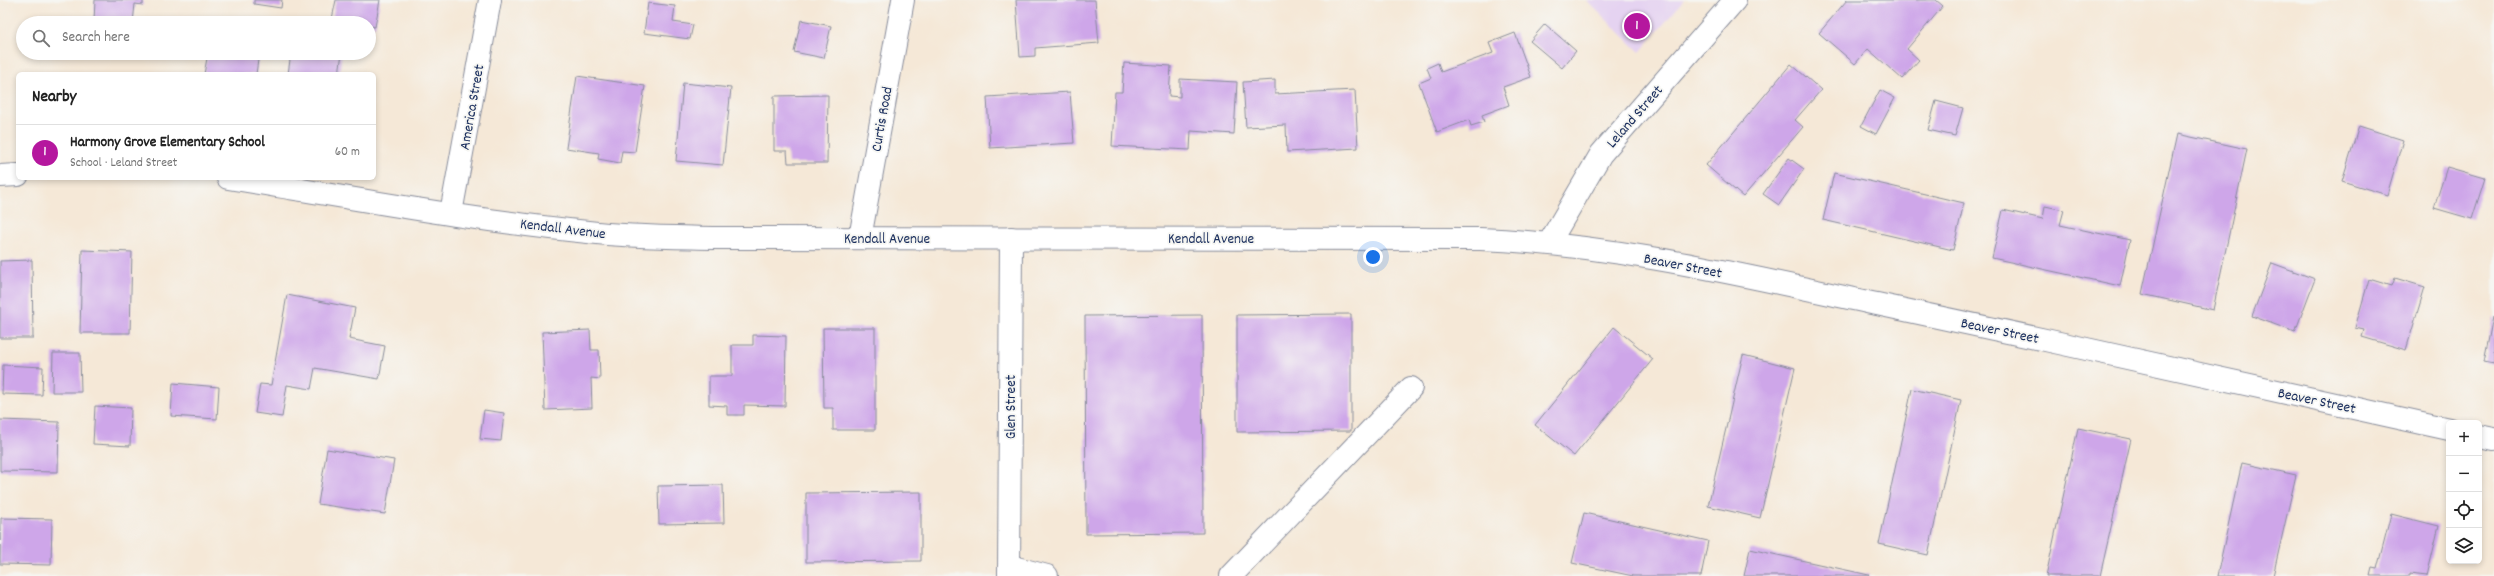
<!DOCTYPE html>
<meta charset="utf-8">
<style>
:root{--surface:#fff;--page:#f2f2f2;--text:#222;--muted:#767676;--line:#e0e0e0;--accent:#b5179e}
body{margin:0;font-family:Dekko,sans-serif;background:var(--page);color:var(--text)}
.controls{position:absolute;right:12px;bottom:12px;display:grid;overflow:hidden;border-radius:6px;box-shadow:0 2px 6px #0003}
.controls button{width:36px;height:36px;display:grid;place-items:center;padding:0;border:0;border-bottom:1px solid var(--line);background:var(--surface);color:var(--text);font:20px sans-serif}
.you{position:absolute;left:1373px;top:257px;width:14px;height:14px;margin:-10px;border:3px solid #fff;border-radius:50%;background:#1a73e8;box-shadow:0 0 0 6px #1a73e833}
.badge{display:grid;place-items:center;width:26px;height:26px;border-radius:50%;background:var(--accent);color:#fff;font-size:13px;font-weight:700}
.pin{position:absolute;translate:-50% -50%;border:2px solid #fff;box-shadow:0 1px 4px #0006}
.list{margin:0;padding:0;list-style:none}
h2{display:flex;justify-content:space-between;align-items:center;height:52px;margin:0;padding:0 16px;font-size:17px}
h2 small{font-size:13px;font-weight:400;color:var(--muted)}
.list li{display:grid;grid-template-columns:26px 1fr auto;gap:12px;align-items:center;box-sizing:border-box;height:56px;padding:0 16px;border-top:1px solid var(--line)}
.list b{display:block;font-size:15px;white-space:nowrap}
.list p{margin:0;font-size:13px;white-space:nowrap;color:var(--muted)}
.list em{font-size:13px;font-style:normal;color:var(--muted)}
.icon{flex:none;width:22px;height:22px;fill:none;stroke:currentColor;stroke-width:2;stroke-linecap:round;stroke-linejoin:round}
.map{position:relative;flex:none;width:2494px;height:576px;overflow:hidden}
.search{position:absolute;background:var(--surface);box-shadow:0 2px 6px #0003;left:16px;top:16px;width:360px;height:44px;display:flex;align-items:center;gap:10px;box-sizing:border-box;padding:0 14px;border-radius:22px;color:var(--muted);font-size:15px}
.panel{position:absolute;background:var(--surface);box-shadow:0 2px 6px #0003;left:16px;top:72px;width:360px;height:108px;border-radius:6px}
.map>svg:first-child{display:block}
.built{fill:#e5d3f1}
.building{fill:#cea6e9}
.lines{fill:none;stroke-linecap:round;stroke-linejoin:round}
.minor-casing{stroke:#888c9a;stroke-width:24}
.major-casing{stroke:#888c9a;stroke-width:24}
.minor{stroke:#fff;stroke-width:22}
.major{stroke:#fff;stroke-width:22}
.labels{text-anchor:middle;stroke-width:3.5;stroke-linejoin:round;paint-order:stroke}
.street-label{font-size:15px;fill:#1b2f5e;stroke:#f6f6f2}
</style>
<div class="map">
<svg width="2494" height="576" viewBox="0 0 2494 576">
<rect width="100%" height="100%" fill="#f6f6f2"/>
<filter id="ink" filterUnits="userSpaceOnUse"><feTurbulence type="fractalNoise" baseFrequency=".025" numOctaves="2"/><feDisplacementMap in="SourceGraphic" scale="8" xChannelSelector="R" yChannelSelector="G"/><feConvolveMatrix kernelMatrix="1 2 1 2 8 2 1 2 1" color-interpolation-filters="sRGB"/></filter>
<filter id="wash" filterUnits="userSpaceOnUse"><feTurbulence type="fractalNoise" baseFrequency=".012" numOctaves="4" result="noise"/><feDisplacementMap in="SourceGraphic" scale="16" xChannelSelector="R" yChannelSelector="G"/><feGaussianBlur stdDeviation="0.9" result="paint"/><feColorMatrix in="noise" values="0 0 0 0 0 0 0 0 0 0 0 0 0 0 0 0 0 1.4 0 .05"/><feComposite in="paint" operator="in"/></filter>
<g filter="url(#wash)">
<rect width="100%" height="100%" fill="#f5e8d7"/>
<path class="built" d="M 1586,0 L 1684,0 L 1640,52 Z"/>
<g id="blocks">
<path class="building" d="M 95,0 L 143,0 L 143,5 L 135,4 L 133,23 L 94,21 Z
M 254,0 L 282,0 L 281,8 L 254,4 Z
M 336,0 L 380,0 L 375,27 L 369,26 L 369,23 L 332,19 Z
M 1016,0 L 1095,0 L 1099,43 L 1035,48 L 1035,56 L 1020,57 Z
M 1847,0 L 1936,0 L 1943,6 L 1907,49 L 1919,60 L 1902,79 L 1868,49 L 1855,64 L 1819,33 Z
M 648,3 L 675,6 L 673,22 L 693,25 L 690,39 L 644,33 Z
M 801,20 L 831,26 L 824,58 L 794,52 Z
M 1545,24 L 1576,51 L 1562,68 L 1530,41 Z
M 1515,33 L 1531,77 L 1503,87 L 1509,105 L 1482,115 L 1484,122 L 1471,126 L 1469,120 L 1437,132 L 1419,83 L 1431,78 L 1427,68 L 1438,63 L 1441,72 L 1493,53 L 1489,43 Z
M 208,53 L 259,53 L 256,74 L 204,74 Z
M 291,53 L 342,53 L 339,74 L 288,74 Z
M 1124,63 L 1171,66 L 1169,96 L 1180,97 L 1180,79 L 1237,82 L 1234,134 L 1191,131 L 1190,150 L 1112,146 L 1115,92 L 1122,92 Z
M 1791,64 L 1821,90 L 1795,120 L 1803,127 L 1743,197 L 1706,165 Z
M 577,76 L 645,86 L 635,152 L 622,151 L 620,163 L 598,159 L 599,153 L 566,148 Z
M 1275,80 L 1275,94 L 1355,90 L 1358,148 L 1287,152 L 1286,125 L 1246,127 L 1243,82 Z
M 683,83 L 731,88 L 723,165 L 676,161 Z
M 1880,90 L 1895,98 L 1876,134 L 1861,126 Z
M 1070,92 L 1074,143 L 990,148 L 987,97 Z
M 828,95 L 827,163 L 788,163 L 787,151 L 774,151 L 774,96 Z
M 1936,101 L 1963,108 L 1955,136 L 1928,130 Z
M 2359,126 L 2403,140 L 2387,195 L 2342,181 Z
M 2177,134 L 2247,149 L 2213,310 L 2142,294 Z
M 1789,158 L 1804,169 L 1779,205 L 1763,194 Z
M 2447,167 L 2485,178 L 2472,219 L 2434,208 Z
M 1834,173 L 1964,203 L 1953,250 L 1823,220 Z
M 2045,206 L 2064,210 L 2060,225 L 2130,240 L 2120,286 L 1992,258 L 2003,210 L 2043,219 Z
M 82,250 L 132,252 L 130,333 L 80,333 Z
M 32,260 L 33,338 L 0,338 L 0,261 Z
M 2272,263 L 2315,279 L 2295,332 L 2252,316 Z
M 2395,278 L 2425,287 L 2406,350 L 2362,337 L 2364,330 L 2355,328 L 2369,279 L 2392,286 Z
M 287,295 L 355,308 L 349,339 L 385,346 L 379,379 L 315,368 L 311,389 L 287,385 L 282,417 L 255,413 L 260,384 L 271,385 Z
M 1351,314 L 1351,431 L 1237,432 L 1237,315 Z
M 1202,315 L 1203,533 L 1086,534 L 1085,316 Z
M 2493,317 L 2494,318 L 2494,364 L 2484,362 Z
M 1614,327 L 1653,359 L 1574,456 L 1535,425 Z
M 823,328 L 875,328 L 875,430 L 833,430 L 833,408 L 824,408 Z
M 590,330 L 591,350 L 599,350 L 600,379 L 591,378 L 592,408 L 545,410 L 542,332 Z
M 753,335 L 786,336 L 785,406 L 744,405 L 744,415 L 727,415 L 727,406 L 709,405 L 709,376 L 732,376 L 732,345 L 753,345 Z
M 53,353 L 80,353 L 81,392 L 52,392 Z
M 1743,355 L 1795,368 L 1760,518 L 1708,506 Z
M 3,365 L 43,367 L 42,395 L 2,394 Z
M 173,383 L 219,387 L 217,419 L 171,416 Z
M 1912,389 L 1961,400 L 1928,555 L 1879,544 Z
M 95,406 L 131,408 L 130,446 L 93,444 Z
M 484,410 L 504,413 L 501,441 L 480,439 Z
M 0,420 L 59,422 L 58,472 L 0,471 Z
M 2078,428 L 2131,439 L 2100,576 L 2046,576 Z
M 327,449 L 394,460 L 385,514 L 318,504 Z
M 2242,463 L 2296,475 L 2273,576 L 2217,576 Z
M 723,485 L 724,523 L 659,524 L 658,486 Z
M 921,492 L 921,561 L 806,562 L 806,493 Z
M 1584,513 L 1708,541 L 1701,576 L 1633,576 L 1572,563 Z
M 2391,514 L 2439,526 L 2427,576 L 2409,574 L 2409,576 L 2370,576 L 2372,568 L 2377,569 Z
M 1,518 L 52,519 L 51,565 L 0,564 Z
M 1750,549 L 1869,575 L 1869,576 L 1744,576 Z"/>
</g>
</g>
<g filter="url(#ink)">
<use href="#blocks" fill-opacity="0" stroke="#888c9a" stroke-width="1"/>
<g class="lines">
<defs>
<path id="minor" d="M 451,213 L 490,0
M 860,238 L 903,0
M 1549,243 L 1601,154 L 1735,0
M 1009,566 L 1047,576
M 1009,576 L 1011,238
M 1231,576 L 1411,388"/>
<path id="major" d="M 0,176 L 18,175
M 228,178 C 348,197 468,220 588,232 C 630,237 671,237 713,238 L 1480,239 C 1614,244 1746,276 1877,304 C 2068,344 2258,387 2449,429
M 2479,436 L 2494,439"/>
</defs>
<use href="#minor" class="minor-casing"/>
<use href="#major" class="major-casing"/>
<use href="#minor" class="minor"/>
<use href="#major" class="major"/>
</g>
</g>
<g class="labels">
<g class="street-label">
<text transform="translate(471 107) rotate(-80)" y="5">America Street</text>
<text transform="translate(1634 116) rotate(-49)" y="5">Leland Street</text>
<text transform="translate(881 119) rotate(-80)" y="5">Curtis Road</text>
<text transform="translate(563 228) rotate(7)" y="5">Kendall Avenue</text>
<text x="887" y="243">Kendall Avenue</text>
<text x="1211" y="243">Kendall Avenue</text>
<text transform="translate(1683 265) rotate(11)" y="5">Beaver Street</text>
<text transform="translate(2000 330) rotate(12)" y="5">Beaver Street</text>
<text transform="translate(2317 400) rotate(12)" y="5">Beaver Street</text>
<text transform="translate(1010 407) rotate(-90)" y="5">Glen Street</text>
</g>
</g>
</svg>
<div class="controls">
<button>+</button>
<button>−</button>
<button><svg class="icon" aria-label="locate" viewBox="0 0 24 24"><circle cx="12" cy="12" r="6"/><path d="M12 2v4M12 18v4M2 12h4M18 12h4"/></svg></button>
<button><svg class="icon" aria-label="layers" viewBox="0 0 24 24"><path d="M12 4l9 5-9 5-9-5zM3 14l9 5 9-5"/></svg></button>
</div>
<div class="you"></div>
<div class="pin badge" style="left:1637px;top:26px">1</div>
<div class="search"><svg class="icon" aria-label="search" viewBox="0 0 24 24"><circle cx="10" cy="10" r="6"/><path d="M15 15l6 6"/></svg>Search here</div>
<section class="panel">
<h2>Nearby<small></small></h2>
<ul class="list">
<li><span class="badge">1</span><div><b>Harmony Grove Elementary School</b><p>School · Leland Street</p></div><em>60 m</em></li>
</ul>
</section>
</div>
